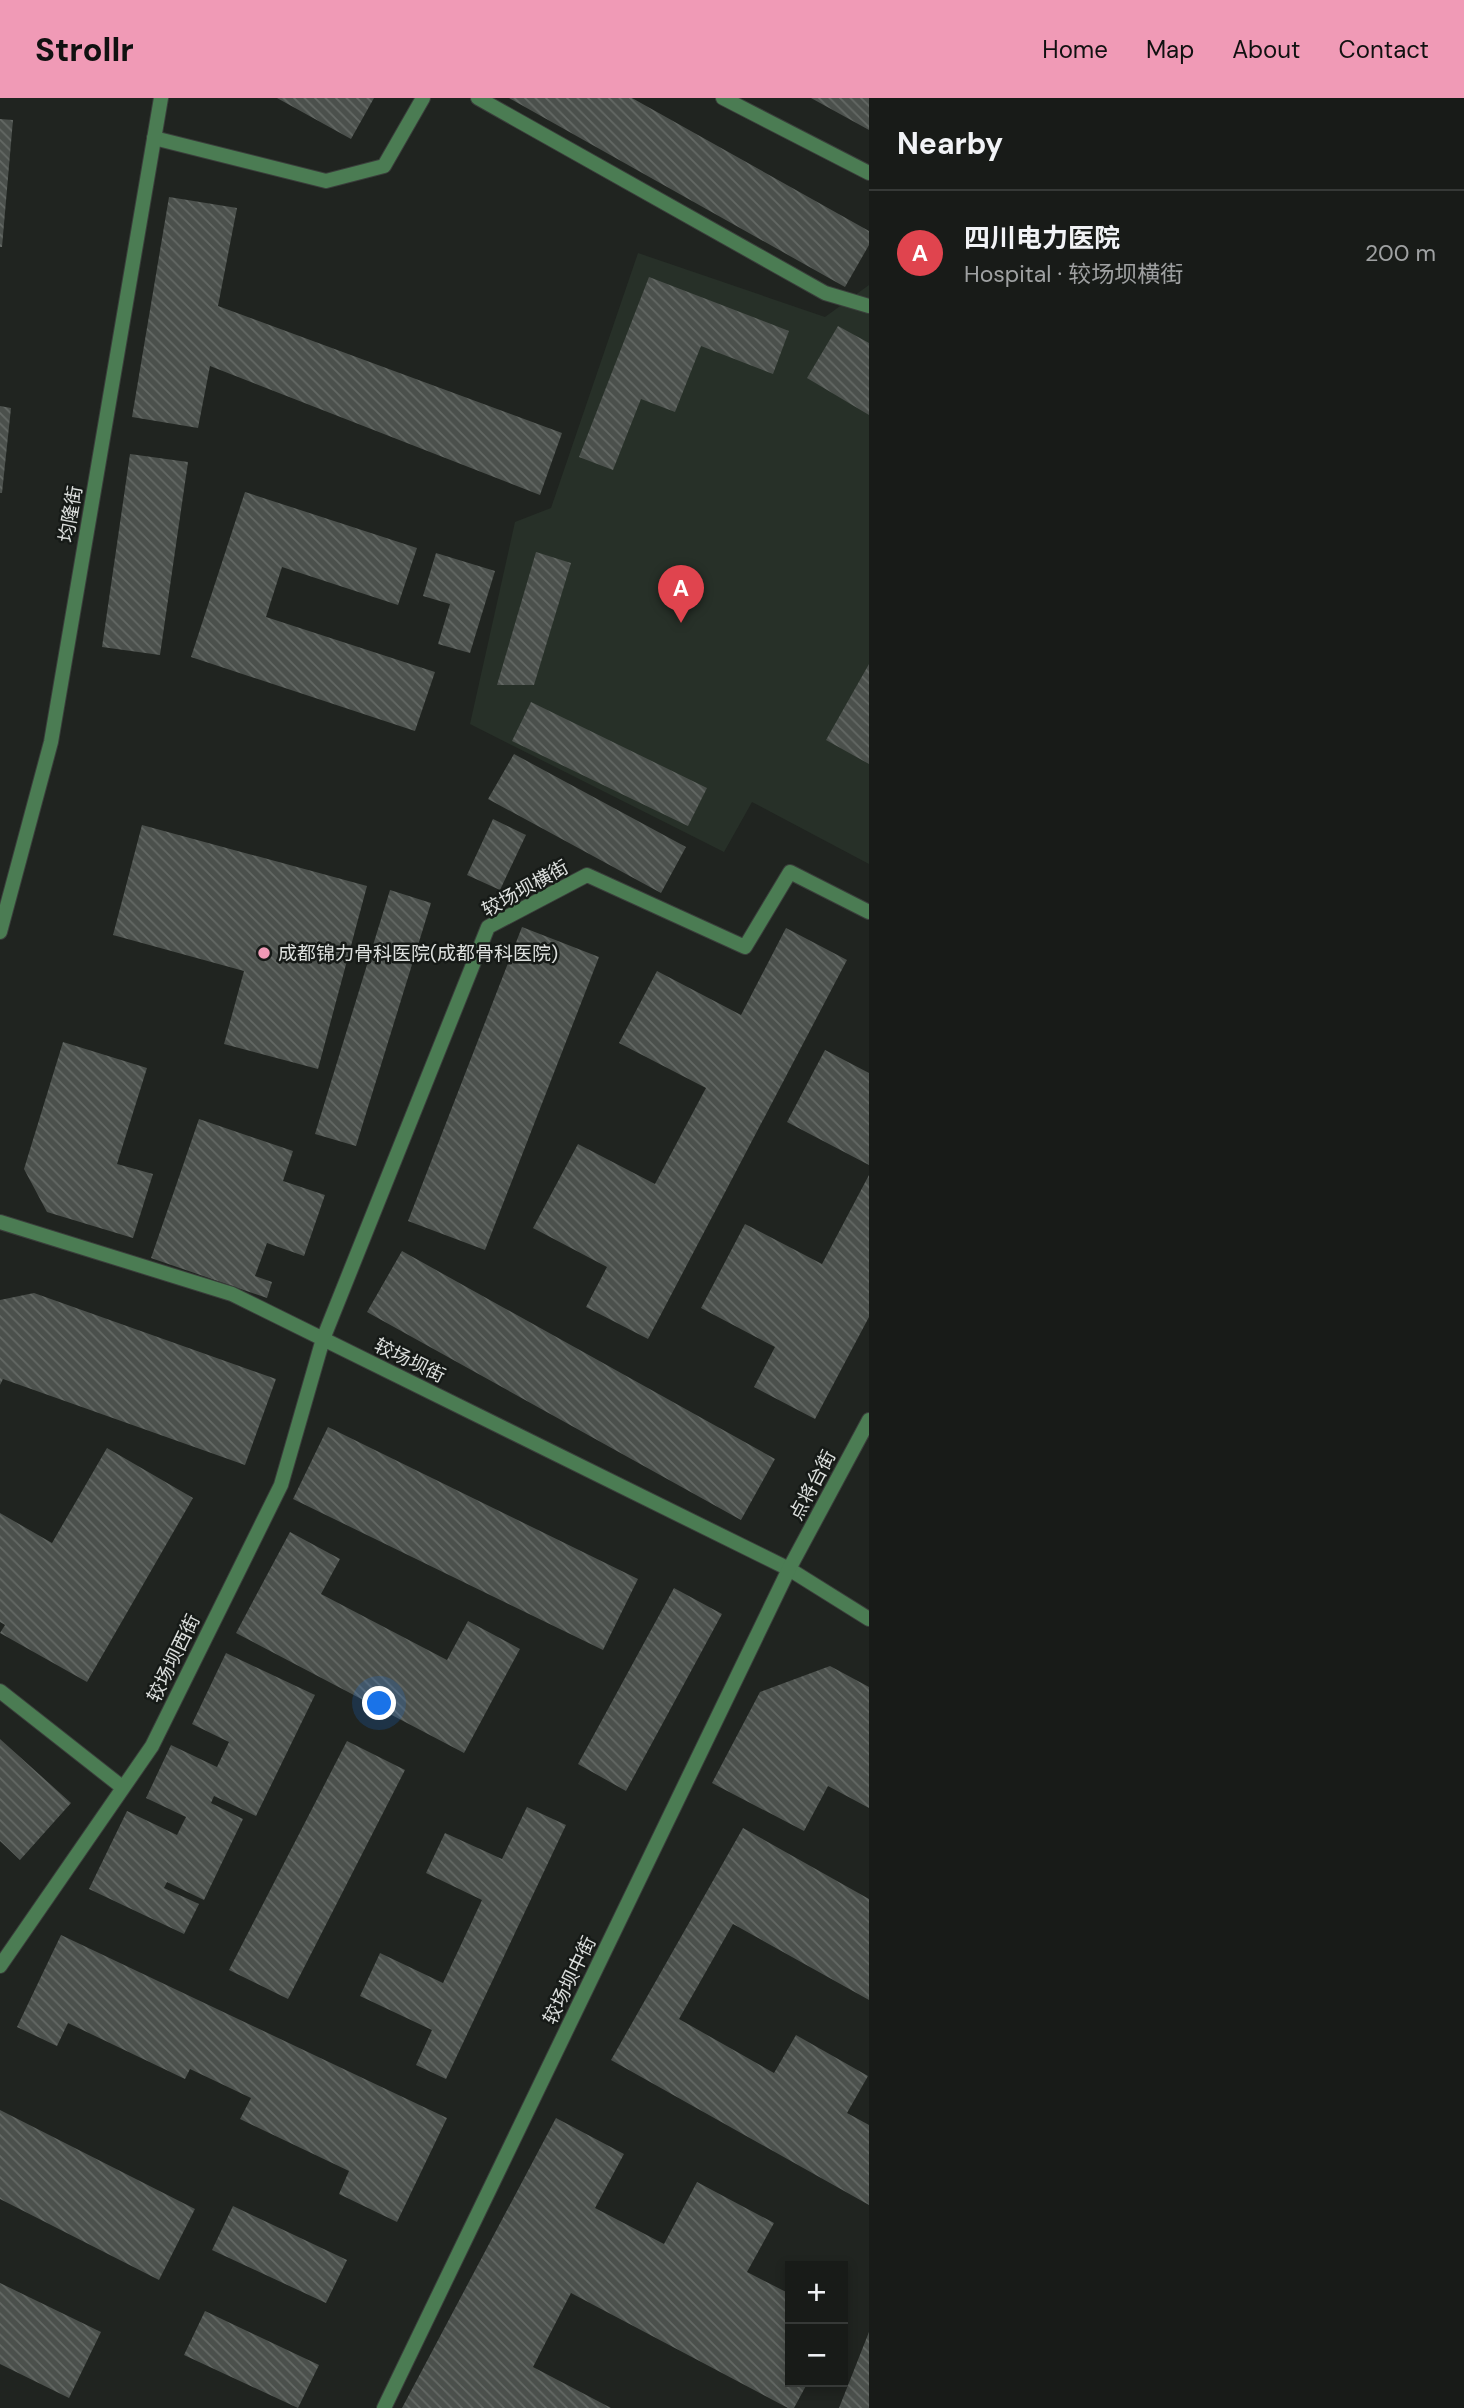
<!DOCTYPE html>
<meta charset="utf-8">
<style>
:root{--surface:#181b18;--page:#212421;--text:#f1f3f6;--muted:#9fa1a2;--line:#363937;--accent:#f09ab6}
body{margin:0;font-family:"DM Sans","Noto Sans SC",sans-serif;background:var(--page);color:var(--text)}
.controls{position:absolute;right:21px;bottom:21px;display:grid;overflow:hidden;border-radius:0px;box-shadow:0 4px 10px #0003}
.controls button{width:63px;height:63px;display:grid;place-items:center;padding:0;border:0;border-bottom:2px solid var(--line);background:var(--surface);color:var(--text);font:35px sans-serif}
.you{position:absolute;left:380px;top:1606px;width:24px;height:24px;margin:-18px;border:5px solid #fff;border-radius:50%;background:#1a73e8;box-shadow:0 0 0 10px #1a73e833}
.badge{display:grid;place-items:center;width:46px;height:46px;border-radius:50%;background:var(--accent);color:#fff;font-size:23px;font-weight:700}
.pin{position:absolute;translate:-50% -58px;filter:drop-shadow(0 2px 4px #0008)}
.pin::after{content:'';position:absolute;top:37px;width:24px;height:21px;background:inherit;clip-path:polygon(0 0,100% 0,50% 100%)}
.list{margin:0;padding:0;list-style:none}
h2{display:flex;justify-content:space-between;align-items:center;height:91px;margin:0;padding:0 28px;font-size:30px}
h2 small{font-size:23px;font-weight:400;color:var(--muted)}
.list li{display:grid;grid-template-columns:46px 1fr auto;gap:21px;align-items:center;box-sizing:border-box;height:126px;padding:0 28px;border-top:2px solid var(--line)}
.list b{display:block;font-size:26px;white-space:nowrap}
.list p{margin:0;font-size:23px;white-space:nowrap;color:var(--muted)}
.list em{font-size:23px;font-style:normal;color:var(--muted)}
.map{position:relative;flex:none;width:869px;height:2310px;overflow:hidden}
header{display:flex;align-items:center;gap:42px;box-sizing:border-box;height:98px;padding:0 35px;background:var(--accent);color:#111}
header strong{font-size:33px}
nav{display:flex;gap:38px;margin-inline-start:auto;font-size:24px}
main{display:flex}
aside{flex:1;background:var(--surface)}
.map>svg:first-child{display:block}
.built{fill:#273028}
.building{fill:url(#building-back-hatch)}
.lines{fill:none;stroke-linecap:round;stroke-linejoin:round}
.service-casing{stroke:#3a3e3b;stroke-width:16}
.minor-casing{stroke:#3a3e3b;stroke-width:16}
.tertiary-casing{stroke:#3a3e3b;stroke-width:16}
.service{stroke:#4b7c53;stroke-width:14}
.minor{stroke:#4b7c53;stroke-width:14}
.tertiary{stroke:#4b7c53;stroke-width:14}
.poi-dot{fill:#f09ab6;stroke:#161a17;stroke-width:2.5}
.labels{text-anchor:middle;stroke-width:5;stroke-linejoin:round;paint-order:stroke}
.street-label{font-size:19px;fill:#dde0de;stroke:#161a17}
.poi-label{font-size:19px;fill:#dde0de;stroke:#161a17;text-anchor:start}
</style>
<header>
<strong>Strollr</strong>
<nav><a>Home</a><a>Map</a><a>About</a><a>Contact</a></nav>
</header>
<main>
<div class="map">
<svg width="869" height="2310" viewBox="0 0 869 2310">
<defs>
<pattern id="building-back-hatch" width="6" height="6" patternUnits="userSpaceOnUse" patternTransform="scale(1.75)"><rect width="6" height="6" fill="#4b504c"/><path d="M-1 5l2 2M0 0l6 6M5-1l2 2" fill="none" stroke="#646965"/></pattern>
</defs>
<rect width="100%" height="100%" fill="#202420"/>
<path class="built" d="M 638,155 L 825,219 L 869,187 L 869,766 L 752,704 L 724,754 L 470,626 L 515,424 L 551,410 Z"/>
<path class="building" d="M 277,0 L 374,0 L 351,41 Z
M 509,0 L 632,0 L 869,133 L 869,147 L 845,189 Z
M 811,0 L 869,0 L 869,32 Z
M 0,21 L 13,22 L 2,149 L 0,149 Z
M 169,99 L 237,110 L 218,208 L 562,335 L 540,397 L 210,268 L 198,330 L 132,319 Z
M 649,179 L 789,233 L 773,276 L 701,248 L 675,314 L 641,301 L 613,372 L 579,359 Z
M 838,228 L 869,245 L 869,317 L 807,280 Z
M 0,308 L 11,310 L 2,395 L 0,395 Z
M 130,356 L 188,364 L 160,557 L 102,549 Z
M 245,394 L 417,450 L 398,507 L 282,469 L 266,519 L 435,574 L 415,633 L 191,559 Z
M 536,454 L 571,465 L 534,587 L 497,587 Z
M 436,455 L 495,473 L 470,555 L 438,546 L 450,506 L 423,498 Z
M 869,566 L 869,666 L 826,642 Z
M 531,604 L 707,690 L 688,728 L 512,643 Z
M 514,656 L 686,749 L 661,795 L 488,701 Z
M 493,721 L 526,737 L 500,792 L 467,777 Z
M 142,727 L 367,788 L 318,971 L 224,946 L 244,873 L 113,837 Z
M 390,792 L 431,805 L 356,1048 L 315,1036 Z
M 522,829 L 599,859 L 485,1152 L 408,1123 Z
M 786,830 L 847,862 L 648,1241 L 586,1209 L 607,1169 L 533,1130 L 578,1046 L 655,1086 L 706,990 L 619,945 L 657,873 L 741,917 Z
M 63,944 L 147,970 L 117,1066 L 153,1076 L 133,1140 L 47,1114 L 24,1071 Z
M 825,952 L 869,975 L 869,1067 L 787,1024 Z
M 199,1021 L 293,1053 L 283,1083 L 325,1097 L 304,1158 L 267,1145 L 255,1178 L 272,1184 L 267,1200 L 151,1160 Z
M 869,1077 L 869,1219 L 815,1321 L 754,1289 L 775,1249 L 701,1210 L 745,1126 L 822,1166 Z
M 402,1153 L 775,1361 L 741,1422 L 367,1214 Z
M 34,1195 L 276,1281 L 245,1367 L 3,1281 L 0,1287 L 0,1202 Z
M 328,1329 L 638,1481 L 603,1552 L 293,1401 Z
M 107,1350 L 193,1400 L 87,1584 L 0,1535 L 5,1527 L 0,1524 L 0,1415 L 52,1445 Z
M 290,1434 L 340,1461 L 321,1496 L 447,1562 L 468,1523 L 520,1551 L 464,1655 L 236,1535 Z
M 674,1490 L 722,1516 L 626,1693 L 578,1666 Z
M 226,1555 L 315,1597 L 256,1718 L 214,1698 L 211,1705 L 243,1721 L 204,1802 L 167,1784 L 164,1790 L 199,1806 L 184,1836 L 89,1791 L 127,1713 L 177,1737 L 186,1719 L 146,1700 L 171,1647 L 217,1669 L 229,1644 L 192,1626 Z
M 830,1568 L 869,1589 L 869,1710 L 828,1688 L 804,1733 L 712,1685 L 760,1594 Z
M 0,1641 L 71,1705 L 20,1762 L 0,1743 Z
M 347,1643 L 405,1672 L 288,1901 L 229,1872 Z
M 527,1709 L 566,1727 L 446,1981 L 416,1967 L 432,1932 L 360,1898 L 380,1855 L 443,1885 L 482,1802 L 426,1775 L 445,1735 L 502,1761 Z
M 743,1730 L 869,1801 L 869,1902 L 733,1826 L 679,1921 L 774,1975 L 796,1937 L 868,1978 L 847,2015 L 869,2027 L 869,2107 L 611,1962 Z
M 61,1837 L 447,2020 L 397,2124 L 339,2096 L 349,2073 L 240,2021 L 251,2000 L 190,1971 L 185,1981 L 68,1925 L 57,1948 L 17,1929 Z
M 0,2012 L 195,2111 L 159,2182 L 0,2101 Z
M 556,2020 L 624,2056 L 595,2110 L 664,2146 L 697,2084 L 774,2125 L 747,2174 L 790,2196 L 790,2284 L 808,2284 L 794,2310 L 788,2310 L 571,2195 L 533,2269 L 611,2310 L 402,2310 Z
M 233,2108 L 347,2162 L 326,2205 L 212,2152 Z
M 0,2185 L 101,2234 L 69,2300 L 0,2266 Z
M 205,2213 L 319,2267 L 298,2310 L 184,2257 Z
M 869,2234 L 869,2310 L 839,2310 Z"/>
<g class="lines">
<defs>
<path id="service" d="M 478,0 L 825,195 L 869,208
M 723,0 L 869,75
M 154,40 L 326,83 L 384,68 L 423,0"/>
<path id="minor" d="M 0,834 L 51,644 L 161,0
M 0,1124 L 232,1196 L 789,1471 L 869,1521
M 0,1593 L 122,1689
M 0,1868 L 152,1648 L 281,1387 L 323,1241 L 488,829 L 587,777 L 745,849 L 790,774 L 869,814"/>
<path id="tertiary" d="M 384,2310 L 789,1471 L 869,1322"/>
</defs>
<use href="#service" class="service-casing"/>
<use href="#minor" class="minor-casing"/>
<use href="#tertiary" class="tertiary-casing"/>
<use href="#service" class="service"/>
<use href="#minor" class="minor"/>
<use href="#tertiary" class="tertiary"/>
</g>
<circle class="poi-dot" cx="264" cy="855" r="7"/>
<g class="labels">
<g class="street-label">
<text transform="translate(70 416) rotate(-80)" y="7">均隆街</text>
<text transform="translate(525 790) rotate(-29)" y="7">较场坝横街</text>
<text transform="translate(410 1262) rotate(26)" y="7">较场坝街</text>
<text transform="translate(812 1387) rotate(-62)" y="7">点将台街</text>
<text transform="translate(173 1560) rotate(-64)" y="7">较场坝西街</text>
<text transform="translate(569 1882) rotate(-64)" y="7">较场坝中街</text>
</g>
<g class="poi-label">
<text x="278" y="862">成都锦力骨科医院(成都骨科医院)</text>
</g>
</g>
</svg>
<div class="controls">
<button>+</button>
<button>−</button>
</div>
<div class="you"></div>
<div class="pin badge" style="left:681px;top:525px;background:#e0444e">A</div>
</div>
<aside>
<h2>Nearby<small></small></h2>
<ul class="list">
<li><span class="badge" style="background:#e0444e">A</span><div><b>四川电力医院</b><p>Hospital · 较场坝横街</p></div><em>200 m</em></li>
</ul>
</aside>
</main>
